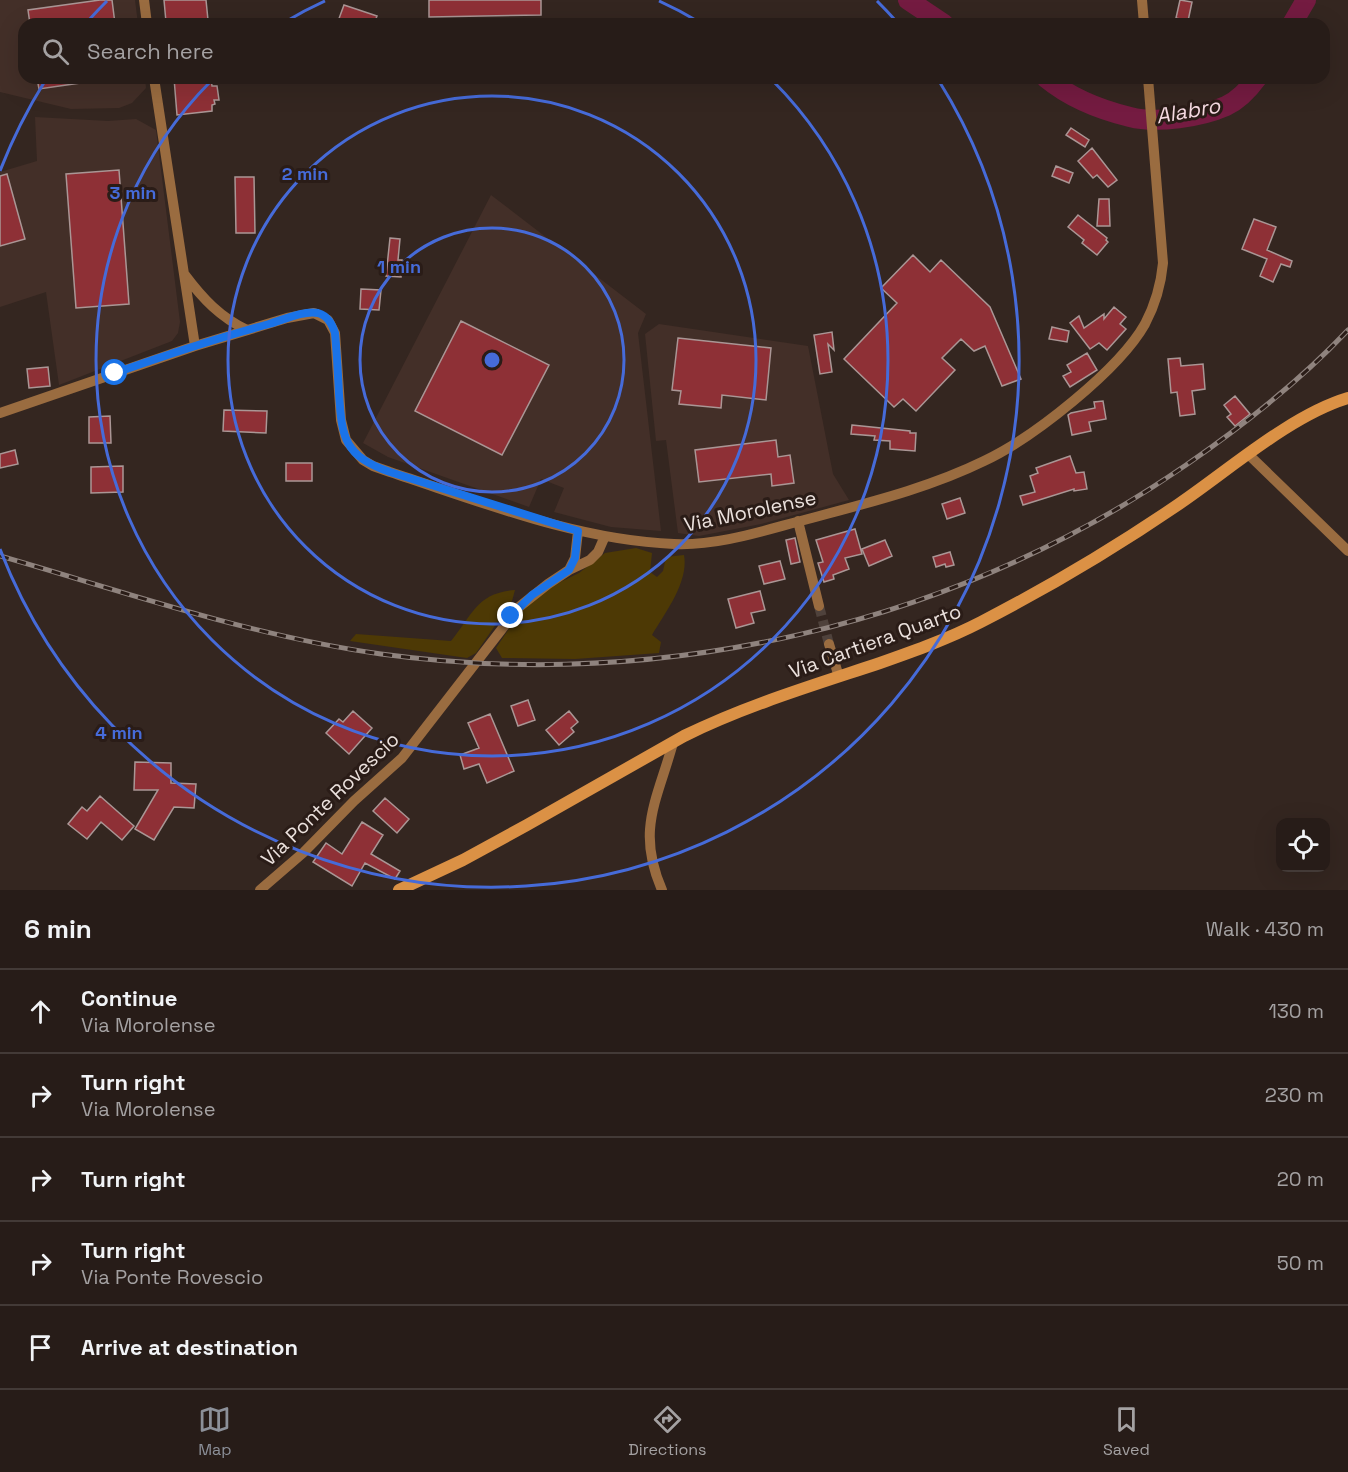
<!DOCTYPE html>
<meta charset="utf-8">
<style>
:root{--surface:#271c18;--page:#2f2521;--text:#f1f3f6;--muted:#a4a1a2;--line:#433a37;--accent:#8c9099}
body{margin:0;font-family:"Space Grotesk",sans-serif;background:var(--page);color:var(--text)}
.controls{position:absolute;right:18px;bottom:18px;display:grid;overflow:hidden;border-radius:12px;box-shadow:0 6px 24px #0002}
.controls button{width:54px;height:54px;display:grid;place-items:center;padding:0;border:0;border-bottom:2px solid var(--line);background:var(--surface);color:var(--text);font:30px sans-serif}
.stop{position:absolute;width:18px;height:18px;margin:-14px;border:4px solid #1a73e8;border-radius:50%;background:#fff}
.stop.end{background:#1a73e8;border-color:#fff;box-shadow:0 2px 6px #0008}
.list{margin:0;padding:0;list-style:none}
h2{display:flex;justify-content:space-between;align-items:center;height:78px;margin:0;padding:0 24px;font-size:26px}
h2 small{font-size:20px;font-weight:400;color:var(--muted)}
.list li{display:grid;grid-template-columns:39px 1fr auto;gap:18px;align-items:center;box-sizing:border-box;height:84px;padding:0 24px;border-top:2px solid var(--line)}
.list b{display:block;font-size:22px;white-space:nowrap}
.list p{margin:0;font-size:20px;white-space:nowrap;color:var(--muted)}
.list em{font-size:20px;font-style:normal;color:var(--muted)}
.icon{flex:none;width:33px;height:33px;fill:none;stroke:currentColor;stroke-width:2;stroke-linecap:round;stroke-linejoin:round}
.map{position:relative;flex:none;width:1348px;height:890px;overflow:hidden}
.search{position:absolute;background:var(--surface);box-shadow:0 6px 24px #0002;left:18px;right:18px;top:18px;height:66px;display:flex;align-items:center;gap:15px;box-sizing:border-box;padding:0 21px;border-radius:18px;color:var(--muted);font-size:22px}
.sheet{height:498px;background:var(--surface)}
nav{display:flex;justify-content:space-around;align-items:center;box-sizing:border-box;height:84px;border-top:2px solid var(--line);background:var(--surface);font-size:16px;color:var(--muted)}
nav a{display:grid;justify-items:center;gap:3px}
nav .on{color:var(--accent)}
.map>svg:first-child{display:block}
.built{fill:#432f28}
.green{fill:#4d3905}
.lines{fill:none;stroke-linecap:round;stroke-linejoin:round}
.river{stroke:#741b41;stroke-width:20}
.building{fill:#8e3036;stroke:#aa9695;stroke-width:1.5}
.street-tunnel{stroke:#4f423c;stroke-width:10;stroke-dasharray:10 5;stroke-linecap:butt}
.street{stroke:#9a6c40;stroke-width:10}
.secondary{stroke:#db9145;stroke-width:12}
.rail-casing{stroke:#8f837e;stroke-width:5}
.rail{stroke:#2a1c17;stroke-width:3;stroke-dasharray:9;stroke-linecap:butt}
.route{stroke:#1a73e8;stroke-width:8}
.ring{fill:none;stroke:#466bd9;stroke-width:3}
.labels{text-anchor:middle;stroke-width:6;stroke-linejoin:round;paint-order:stroke}
.street-label{font-size:20px;fill:#ebe1dd;stroke:#2a1c17}
.water-label{font-size:21px;font-style:italic;fill:#f5dae1;stroke:#2a1c17}
.centre{fill:#466bd9;stroke:#2a1c17;stroke-width:3}
.ring-label{font-size:18px;text-anchor:middle;font-weight:bold;fill:#466bd9;stroke:#2a1c17;stroke-width:6;stroke-linejoin:round;paint-order:stroke}
</style>
<div class="map">
<svg width="1348" height="890" viewBox="0 0 1348 890">
<rect width="100%" height="100%" fill="#342620"/>
<path class="built" d="M 0,0 L 135,0 L 138,24 L 24,24 L 24,78 L 145,78 L 146,88 L 132,103 L 119,108 L 71,109 L 0,92 Z
M 35,117 L 108,121 L 136,119 L 156,130 L 180,322 L 178,333 L 172,341 L 59,385 L 46,292 L 0,307 L 0,172 L 37,161 Z
M 491,195 L 646,314 L 638,333 L 661,531 L 611,527 L 554,512 L 564,488 L 541,479 L 529,507 L 388,457 L 363,443 Z
M 659,324 L 808,346 L 833,474 L 849,500 L 761,524 L 699,536 L 678,533 L 666,440 L 656,441 L 645,334 Z"/>
<path class="green" d="M 636,548 L 652,553 L 650,572 L 657,577 L 663,571 L 666,557 L 684,555 C 689,582 665,613 652,635 L 661,642 L 659,653 L 575,659 L 502,658 L 496,648 L 521,611 L 546,589 L 579,573 L 605,553 Z
M 515,590 L 512,601 L 476,653 L 467,658 L 350,641 L 356,634 L 451,641 C 473,614 477,593 515,590 Z"/>
<g class="lines">
<path class="river" d="M 908,0 L 944,24
M 1292,24 L 1306,0
M 1046,78 C 1069,97 1101,110 1130,117 C 1157,124 1201,117 1226,106 C 1239,100 1249,89 1257,78"/>
</g>
<path class="building" d="M 100,0 L 112,0 L 115,24 L 30,24 L 28,10 Z
M 164,0 L 206,0 L 208,20 L 180,23 L 180,20 L 166,22 Z
M 429,0 L 541,0 L 541,15 L 429,17 Z
M 1180,0 L 1192,2 L 1188,21 L 1176,18 Z
M 344,5 L 377,16 L 374,24 L 337,24 Z
M 37,78 L 80,78 L 80,83 L 39,89 Z
M 174,78 L 211,78 L 212,86 L 217,86 L 219,100 L 214,100 L 215,104 L 212,105 L 212,111 L 177,115 Z
M 1071,128 L 1089,140 L 1085,147 L 1066,135 Z
M 1092,148 L 1117,180 L 1108,187 L 1097,175 L 1093,178 L 1078,161 Z
M 1056,166 L 1073,173 L 1069,183 L 1052,176 Z
M 119,170 L 129,304 L 76,308 L 66,174 Z
M 7,174 L 25,239 L 0,246 L 0,176 Z
M 235,177 L 254,177 L 255,233 L 236,233 Z
M 1099,199 L 1109,199 L 1110,226 L 1097,226 Z
M 1078,215 L 1107,238 L 1106,240 L 1108,242 L 1097,255 L 1082,243 L 1084,240 L 1068,227 Z
M 1254,219 L 1276,227 L 1267,250 L 1292,261 L 1290,267 L 1281,264 L 1273,282 L 1260,276 L 1267,259 L 1242,249 Z
M 390,238 L 400,239 L 398,260 L 402,260 L 401,277 L 386,276 Z
M 913,255 L 930,272 L 941,260 L 990,307 L 1021,379 L 1002,386 L 985,346 L 974,351 L 961,339 L 942,358 L 955,370 L 916,411 L 903,399 L 894,407 L 844,359 L 897,303 L 881,288 Z
M 361,289 L 381,290 L 379,310 L 360,309 Z
M 1114,307 L 1126,317 L 1120,324 L 1126,329 L 1107,350 L 1099,343 L 1090,349 L 1070,323 L 1079,316 L 1084,328 L 1104,314 L 1104,319 Z
M 461,321 L 549,365 L 502,455 L 415,411 Z
M 1052,327 L 1069,331 L 1067,342 L 1049,339 Z
M 832,332 L 834,350 L 828,344 L 832,372 L 820,374 L 814,335 Z
M 678,338 L 771,348 L 766,400 L 722,395 L 721,408 L 679,404 L 681,391 L 672,390 Z
M 1087,353 L 1097,370 L 1070,387 L 1063,376 L 1071,372 L 1067,365 Z
M 1180,358 L 1181,366 L 1203,364 L 1205,389 L 1192,391 L 1195,414 L 1180,416 L 1177,392 L 1171,393 L 1168,359 Z
M 48,367 L 50,386 L 29,388 L 27,369 Z
M 1235,396 L 1250,414 L 1235,426 L 1227,417 L 1231,414 L 1224,405 Z
M 1103,401 L 1106,419 L 1089,422 L 1091,431 L 1072,435 L 1068,415 L 1071,413 L 1095,408 L 1094,402 Z
M 224,410 L 267,411 L 266,433 L 223,431 Z
M 110,416 L 111,443 L 89,443 L 89,417 Z
M 852,425 L 910,431 L 910,433 L 916,433 L 915,451 L 890,449 L 890,441 L 874,440 L 875,436 L 851,434 Z
M 776,440 L 778,457 L 790,455 L 794,483 L 772,486 L 771,474 L 699,482 L 695,450 Z
M 15,450 L 18,464 L 0,468 L 0,454 Z
M 1070,456 L 1076,473 L 1084,472 L 1087,489 L 1074,491 L 1074,489 L 1023,505 L 1020,496 L 1035,492 L 1030,476 L 1038,473 L 1036,468 Z
M 286,463 L 312,463 L 312,481 L 286,481 Z
M 123,466 L 123,492 L 91,493 L 91,467 Z
M 960,498 L 965,513 L 947,519 L 942,504 Z
M 855,529 L 862,554 L 845,558 L 849,569 L 833,575 L 834,579 L 824,582 L 818,563 L 823,562 L 816,540 Z
M 795,538 L 800,562 L 791,564 L 786,540 Z
M 885,540 L 892,556 L 869,566 L 862,549 Z
M 950,552 L 954,565 L 946,567 L 945,564 L 936,567 L 933,557 Z
M 780,561 L 785,579 L 764,584 L 759,566 Z
M 760,591 L 765,610 L 751,613 L 754,623 L 736,628 L 728,599 Z
M 528,700 L 535,720 L 518,726 L 511,706 Z
M 353,711 L 372,728 L 349,754 L 326,733 L 339,719 L 343,722 Z
M 569,711 L 578,722 L 571,728 L 574,732 L 559,745 L 546,730 Z
M 490,714 L 514,771 L 487,783 L 479,764 L 464,769 L 460,755 L 479,748 L 468,723 Z
M 135,762 L 171,763 L 171,783 L 196,784 L 194,808 L 174,807 L 154,840 L 135,829 L 158,790 L 134,790 Z
M 100,796 L 134,826 L 122,840 L 101,822 L 87,839 L 68,824 L 82,807 L 87,811 Z
M 385,798 L 409,819 L 397,833 L 373,811 Z
M 362,822 L 383,835 L 371,854 L 400,871 L 395,879 L 365,863 L 352,886 L 313,862 L 326,843 L 342,854 Z"/>
<g class="lines">
<path class="street-tunnel" d="M 819,606 L 829,644"/>
<path class="street" d="M 144,0 L 147,24
M 1142,0 L 1144,24
M 154,78 L 195,346
M 185,275 C 203,299 220,317 247,330
M 0,413 L 195,346 L 287,318 L 314,313 L 328,320 L 335,333 L 341,420 L 346,440 L 363,460 L 373,466 L 390,472 C 482,502 576,540 674,544 C 719,546 765,530 808,519 C 867,503 929,488 984,461 C 1033,438 1119,370 1145,324 C 1155,305 1161,285 1163,263 L 1148,78
M 1249,455 L 1348,551
M 798,521 L 819,606
M 569,570 L 575,558 L 578,531
M 829,644 L 839,677
M 260,890 L 304,852 L 354,801 L 402,758 L 519,607 L 548,584 L 569,570 L 590,560 L 598,552 L 605,536
M 662,890 C 636,830 657,801 673,743"/>
<path class="secondary" d="M 399,890 L 463,860 L 527,825 L 684,736 C 747,705 814,685 880,663 C 914,651 948,639 981,622 C 1049,587 1116,547 1179,504 C 1229,470 1291,415 1348,398"/>
<defs>
<path id="rail" d="M 0,556 C 125,592 251,636 381,654 C 662,692 952,626 1186,465 C 1244,425 1299,382 1348,330"/>
</defs>
<use href="#rail" class="rail-casing"/>
<use href="#rail" class="rail"/>
</g>
<g class="lines">
<path class="route" d="M 115,373 C 166,355 217,338 269,324 C 283,320 304,310 318,313 C 328,316 332,324 335,333 C 337,354 338,374 339,394 C 342,438 344,456 390,472 L 578,531 L 575,558 L 569,570 L 532,595 L 511,616"/>
</g>
<g class="ring">
<circle cx="492" cy="360" r="132"/>
<circle cx="492" cy="360" r="264"/>
<path d="M285 22A396 396 0 0 1 325 1M659 1A396 396 0 0 1 699 22M772 80A396 396 0 1 1 212 80"/>
<path d="M0 171A527 527 0 0 1 45 81M88 21A527 527 0 0 1 107 1M877 1A527 527 0 0 1 896 21M939 81A527 527 0 1 1 0 549"/>
</g>
<g class="labels">
<g class="street-label">
<text transform="translate(750 511) rotate(-12)" y="7">Via Morolense</text>
<text transform="translate(875 641) rotate(-20)" y="7">Via Cartiera Quarto</text>
<text transform="translate(330 799) rotate(-44)" y="7">Via Ponte Rovescio</text>
</g>
<g class="water-label">
<text transform="translate(1188 111) rotate(-10)" y="7">Alabro</text>
</g>
</g>
<circle cx="492" cy="360" r="9" class="centre"/>
<g class="ring-label">
<text x="305" y="180">2 min</text>
<text x="133" y="199">3 min</text>
<text x="399" y="273">1 min</text>
<text x="119" y="739">4 min</text>
</g>
</svg>
<div class="controls">
<button><svg class="icon" aria-label="locate" viewBox="0 0 24 24"><circle cx="12" cy="12" r="6"/><path d="M12 2v4M12 18v4M2 12h4M18 12h4"/></svg></button>
</div>
<div class="stop" style="left:115px;top:373px"></div>
<div class="stop end" style="left:511px;top:616px"></div>
<div class="search"><svg class="icon" aria-label="search" viewBox="0 0 24 24"><circle cx="10" cy="10" r="6"/><path d="M15 15l6 6"/></svg>Search here</div>
</div>
<section class="sheet">
<h2>6 min<small>Walk · 430 m</small></h2>
<ul class="list">
<li><svg class="icon" aria-label="ahead" viewBox="0 0 24 24"><path d="M12 20V5M6 11l6-6 6 6"/></svg><div><b>Continue</b><p>Via Morolense</p></div><em>130 m</em></li>
<li><svg class="icon" aria-label="right" viewBox="0 0 24 24"><path d="M7 20v-9h11M14 6l5 5-5 5"/></svg><div><b>Turn right</b><p>Via Morolense</p></div><em>230 m</em></li>
<li><svg class="icon" aria-label="right" viewBox="0 0 24 24"><path d="M7 20v-9h11M14 6l5 5-5 5"/></svg><div><b>Turn right</b></div><em>20 m</em></li>
<li><svg class="icon" aria-label="right" viewBox="0 0 24 24"><path d="M7 20v-9h11M14 6l5 5-5 5"/></svg><div><b>Turn right</b><p>Via Ponte Rovescio</p></div><em>50 m</em></li>
<li><svg class="icon" aria-label="arrive" viewBox="0 0 24 24"><path d="M6 21V4h12l-3 4 3 4H6"/></svg><div><b>Arrive at destination</b></div></li>
</ul>
</section>
<nav>
<a class="on"><svg class="icon" aria-label="map" viewBox="0 0 24 24"><path d="M3 6l6-2 6 2 6-2v14l-6 2-6-2-6 2zM9 4v14M15 6v14"/></svg>Map</a>
<a><svg class="icon" aria-label="directions" viewBox="0 0 24 24"><path d="M12 3l9 9-9 9-9-9zM9 14v-3h6M13 9l2 2-2 2"/></svg>Directions</a>
<a><svg class="icon" aria-label="saved" viewBox="0 0 24 24"><path d="M7 4h10v16l-5-4-5 4z"/></svg>Saved</a>
</nav>
